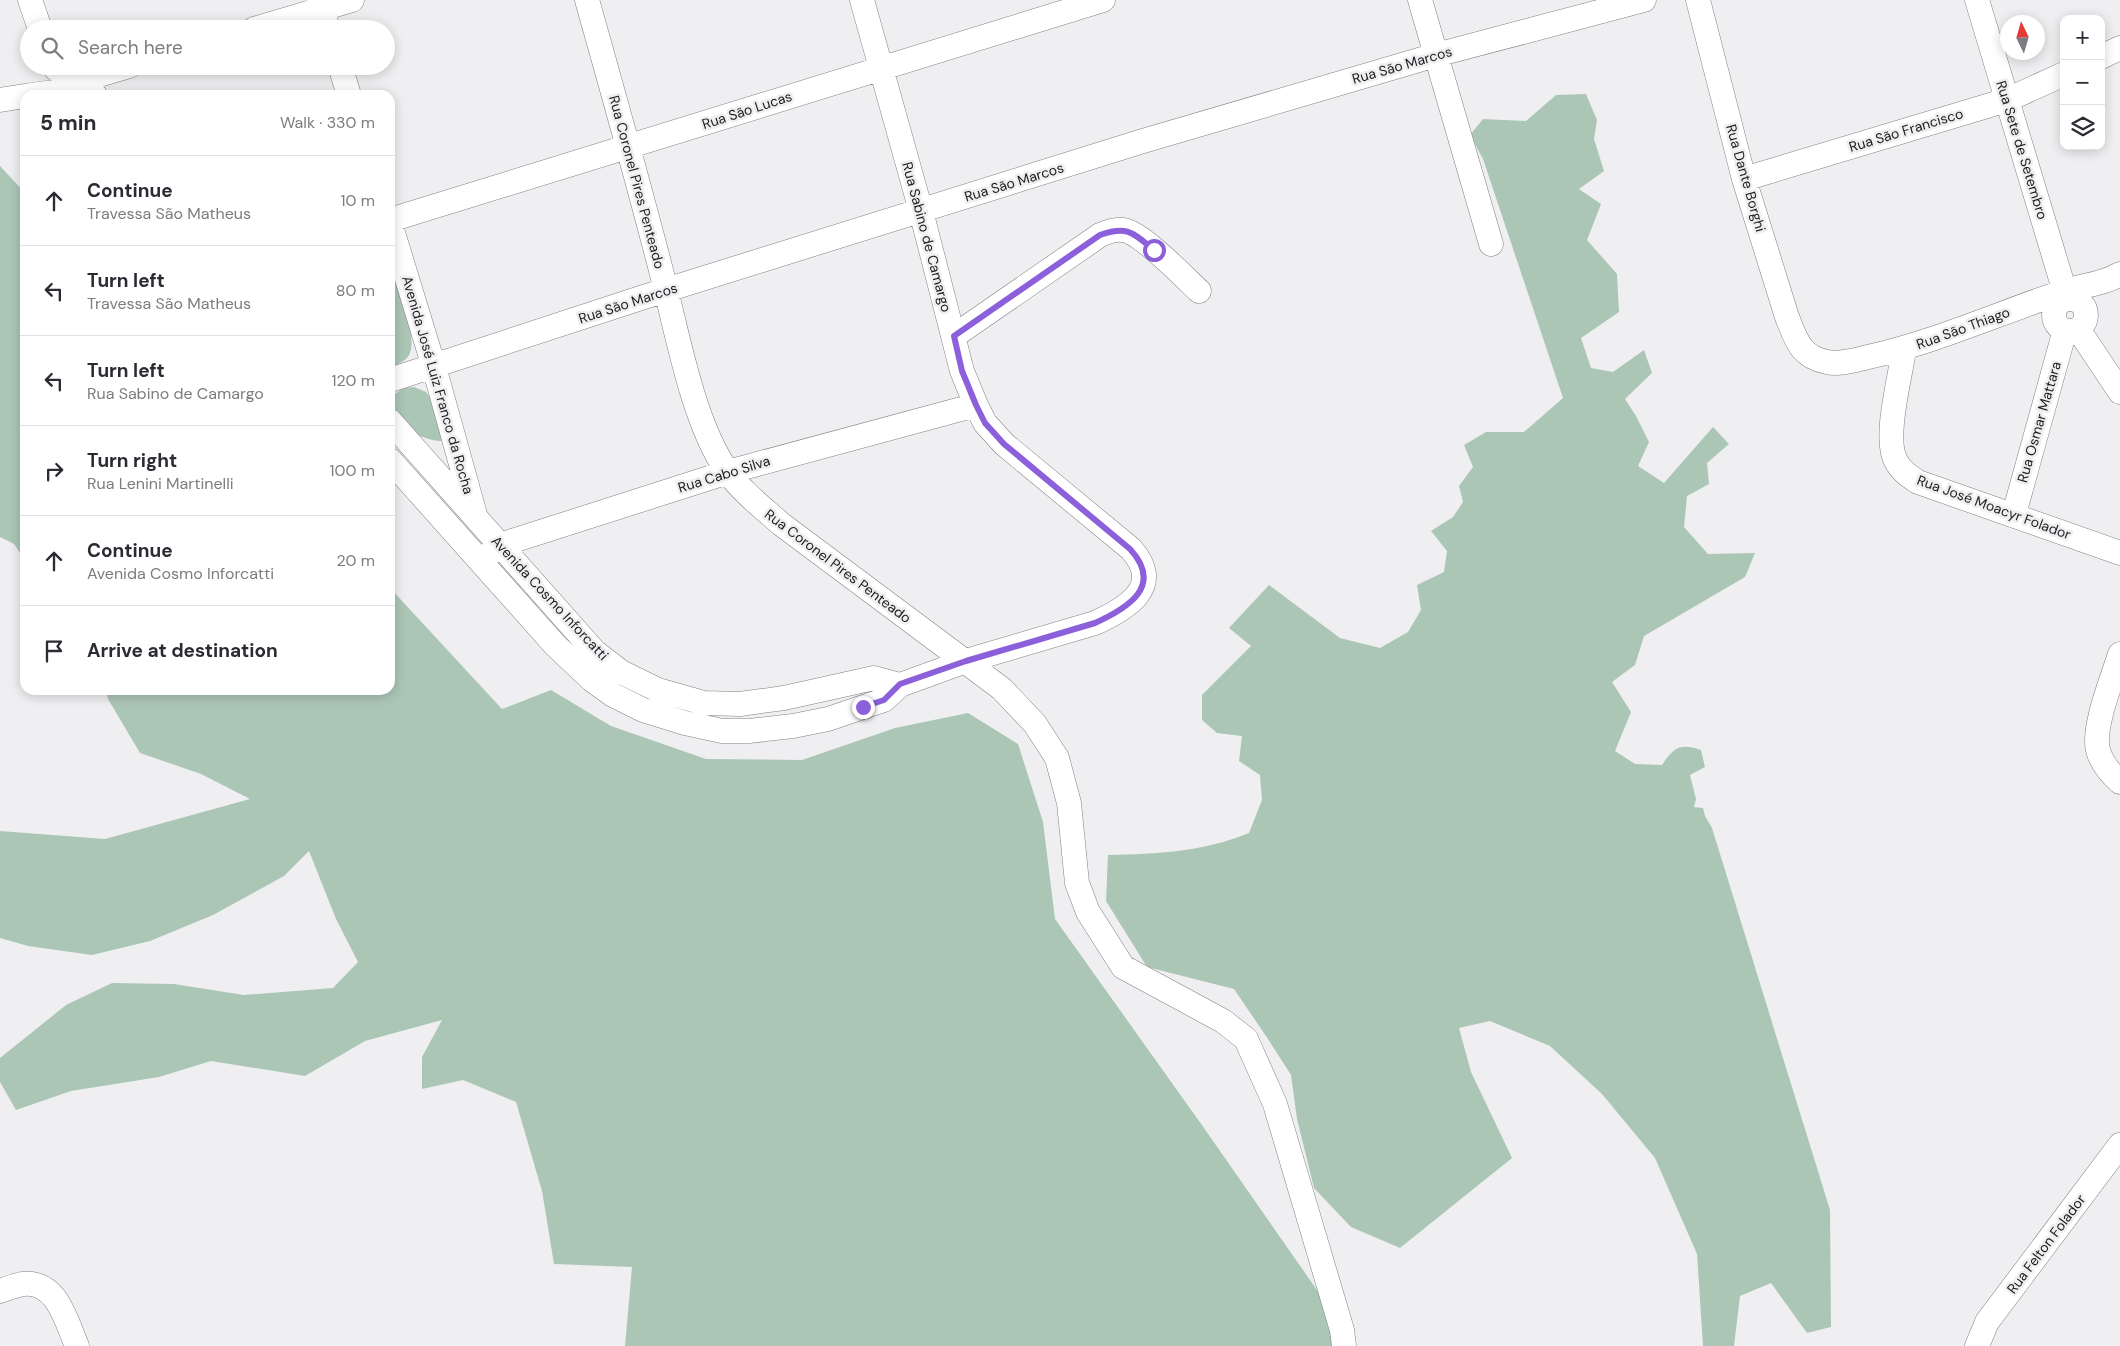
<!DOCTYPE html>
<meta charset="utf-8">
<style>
:root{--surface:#fff;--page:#f2f2f3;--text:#2b2b33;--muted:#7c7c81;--line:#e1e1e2}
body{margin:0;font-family:"DM Sans",sans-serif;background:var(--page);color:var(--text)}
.controls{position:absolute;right:15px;top:15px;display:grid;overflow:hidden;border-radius:10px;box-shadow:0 2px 12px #0003}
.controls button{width:45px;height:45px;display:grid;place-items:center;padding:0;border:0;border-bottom:1px solid var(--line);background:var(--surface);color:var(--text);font:25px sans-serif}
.compass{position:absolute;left:2000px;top:15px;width:45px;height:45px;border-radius:50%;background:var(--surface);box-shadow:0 2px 12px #0003;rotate:355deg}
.stop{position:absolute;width:15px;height:15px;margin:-11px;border:4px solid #8c60db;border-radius:50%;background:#fff}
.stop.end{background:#8c60db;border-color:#fff;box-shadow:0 1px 5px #0008}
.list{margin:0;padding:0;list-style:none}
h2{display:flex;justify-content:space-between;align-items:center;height:65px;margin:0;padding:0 20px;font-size:21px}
h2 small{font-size:16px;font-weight:400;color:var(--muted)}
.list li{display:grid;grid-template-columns:32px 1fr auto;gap:15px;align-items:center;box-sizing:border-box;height:90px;padding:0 20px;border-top:1px solid var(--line)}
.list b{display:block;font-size:19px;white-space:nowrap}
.list p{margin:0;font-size:16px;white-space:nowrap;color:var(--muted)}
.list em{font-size:16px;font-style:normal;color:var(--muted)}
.icon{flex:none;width:28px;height:28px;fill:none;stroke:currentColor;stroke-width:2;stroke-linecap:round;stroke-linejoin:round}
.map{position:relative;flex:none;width:2120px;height:1346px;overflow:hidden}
.search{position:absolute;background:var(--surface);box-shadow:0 2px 12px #0003;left:20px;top:20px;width:375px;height:55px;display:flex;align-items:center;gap:12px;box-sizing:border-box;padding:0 18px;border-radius:28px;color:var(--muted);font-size:19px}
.panel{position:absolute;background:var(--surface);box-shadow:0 2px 12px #0003;left:20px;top:90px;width:375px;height:605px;border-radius:15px}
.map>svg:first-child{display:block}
.green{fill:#acc6b6}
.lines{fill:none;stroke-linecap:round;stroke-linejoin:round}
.minor-casing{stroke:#808183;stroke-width:25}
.minor{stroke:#fff;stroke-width:24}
.route{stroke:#8c60db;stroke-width:6}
.labels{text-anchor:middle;stroke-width:5;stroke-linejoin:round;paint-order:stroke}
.street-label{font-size:14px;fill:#1c1c1d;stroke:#efeff2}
</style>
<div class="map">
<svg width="2120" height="1346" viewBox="0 0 2120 1346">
<rect width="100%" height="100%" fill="#efeff2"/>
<path class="green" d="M 1586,94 L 1597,120 L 1594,139 L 1604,171 L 1579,189 L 1601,204 L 1587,240 L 1617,274 L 1619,312 L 1581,338 L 1591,368 L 1613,372 L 1644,350 L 1652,373 L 1625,399 L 1636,416 L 1649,442 L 1638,466 L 1664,483 L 1713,427 L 1729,444 L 1707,463 L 1709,484 L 1687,496 L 1684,527 L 1708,554 L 1755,553 L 1745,577 L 1644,636 L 1635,665 L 1612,682 L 1631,712 L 1615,751 L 1635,764 L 1662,765 C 1674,747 1680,743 1701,750 L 1705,767 L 1690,775 L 1696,799 L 1694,807 L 1703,808 L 1705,816 L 1712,828 L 1830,1210 L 1831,1327 L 1807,1333 L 1771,1283 L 1740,1296 L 1734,1346 L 1703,1346 L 1697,1254 L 1655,1158 L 1602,1094 L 1550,1046 L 1490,1021 L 1459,1028 L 1471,1072 L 1512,1158 L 1400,1248 L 1351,1227 L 1314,1188 L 1297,1119 L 1291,1075 L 1268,1039 L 1234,989 L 1147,967 L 1106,901 L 1108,855 C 1157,854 1203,852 1249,833 L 1262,800 L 1260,775 L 1239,761 L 1242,736 L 1217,733 L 1202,720 L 1202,695 L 1251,646 L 1229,628 L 1269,585 L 1340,638 L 1380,648 L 1408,632 L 1421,610 L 1417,585 L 1444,572 L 1447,551 L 1431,531 L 1453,517 L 1463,502 L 1459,486 L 1473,467 L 1464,445 L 1486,432 L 1524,432 L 1563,398 L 1483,159 L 1470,135 L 1483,119 L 1526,121 L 1556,95 Z
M 0,166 L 25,193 L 25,560 L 14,544 L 0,537 Z
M 390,259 C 396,279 422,342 407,358 C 403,362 395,365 390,368 Z
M 414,387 L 426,392 L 434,403 L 442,441 C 427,441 403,431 395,417 C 391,410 394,401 395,394 L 403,388 Z
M 390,588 L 502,709 L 551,690 L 611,726 L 706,759 L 802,760 L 895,728 L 968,713 L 1018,744 L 1043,822 L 1055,919 L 1204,1128 L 1356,1346 L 625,1346 L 632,1267 L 554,1264 L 542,1191 L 516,1102 L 463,1080 L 422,1089 L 422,1057 L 442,1020 L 365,1041 L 305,1076 L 211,1061 L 159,1077 L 71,1091 L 16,1110 L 0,1082 L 0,1058 L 66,1005 L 112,983 L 174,984 L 244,995 L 333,988 L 358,962 L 336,919 L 309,851 L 284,876 L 213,915 L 150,941 L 92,955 L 28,946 L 0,938 L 0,831 L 105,839 L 250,799 L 201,774 L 140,753 L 108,699 L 106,690 L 390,690 Z"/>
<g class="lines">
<defs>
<path id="minor" d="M 30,0 L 40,29
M 319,0 L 328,29
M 587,0 C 613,92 639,185 663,278 C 678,336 693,422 727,471 C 741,491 763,508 781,524 L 1002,689 L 1035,724 L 1057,758 L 1069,803 L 1077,883 L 1088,912 L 1123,967 L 1223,1021 L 1246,1039 L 1275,1104 L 1342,1330 L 1344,1346
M 1420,0 L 1491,244
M 1698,0 L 1744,179 L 1787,317 C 1796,339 1800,357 1827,362 C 1840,365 1855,360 1868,357 C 1935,342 1997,314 2062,292 C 2082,285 2102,285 2120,274
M 1977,0 L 2067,299
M 254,29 L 352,0
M 2101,57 L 2120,48
M 340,66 L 349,95
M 56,69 L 79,81 L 95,95
M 32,95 L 60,91 L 79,81 L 129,66
M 0,100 L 25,96
M 1744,179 L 2007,100 L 2064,74
M 390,220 L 1103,0
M 390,223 L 434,367 L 474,511
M2054 315a16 16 0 1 1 32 0a16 16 0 1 1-32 0Z
M 2078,329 L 2120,392
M 954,336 L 1100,235 C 1107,232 1115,229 1123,230 C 1141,232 1184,277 1199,291
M 1904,349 C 1901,375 1883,438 1896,461 C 1901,471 1909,476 1918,482 L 2120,553
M 390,380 L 647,296 L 1143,141 L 1436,55 L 1644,0
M 390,421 L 595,652 L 621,672 L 658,690 L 704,703 L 740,704 L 784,698 L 874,678 L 900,685
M 390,460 L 555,645 L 592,680 L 613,695 L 643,710 L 685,723 L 722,731 L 749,731 L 793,726 L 828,719 L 884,700 L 900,685 L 966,661 L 1095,623 C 1128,608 1164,586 1131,549 L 1004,444 L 985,423 L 976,405 L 962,371 L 921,211 L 862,0
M 2014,514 L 2065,330
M 490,553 L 500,545 L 728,472 L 976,405
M 2120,654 C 2113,677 2092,728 2098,750 C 2101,762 2110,773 2120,782
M 0,1291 C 7,1289 15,1285 23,1284 C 57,1280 66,1321 77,1346
M 1977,1346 L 1987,1322 L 2120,1145"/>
</defs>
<use href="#minor" class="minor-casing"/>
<use href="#minor" class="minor"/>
</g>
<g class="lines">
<path class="route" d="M 863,707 L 884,700 L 900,684 L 966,661 L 1095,623 C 1128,608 1164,586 1130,549 L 1004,444 L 985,423 L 976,405 L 962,371 L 954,336 L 1100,235 C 1128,225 1133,233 1154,250"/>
</g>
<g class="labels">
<g class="street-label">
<text transform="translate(1402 65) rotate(-16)" y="5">Rua São Marcos</text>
<text transform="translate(747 110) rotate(-18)" y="5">Rua São Lucas</text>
<text transform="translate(1906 130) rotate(-17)" y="5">Rua São Francisco</text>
<text transform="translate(2022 150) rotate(73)" y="5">Rua Sete de Setembro</text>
<text transform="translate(1746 178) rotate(74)" y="5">Rua Dante Borghi</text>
<text transform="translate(637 182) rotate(75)" y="5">Rua Coronel Pires Penteado</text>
<text transform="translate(1014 182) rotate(-17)" y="5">Rua São Marcos</text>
<text transform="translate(927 237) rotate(75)" y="5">Rua Sabino de Camargo</text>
<text transform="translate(628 303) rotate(-18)" y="5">Rua São Marcos</text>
<text transform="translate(1963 328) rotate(-20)" y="5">Rua São Thiago</text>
<text transform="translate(438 385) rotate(74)" y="5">Avenida José Luiz Franco da Rocha</text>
<text transform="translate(2039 422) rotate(-74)" y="5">Rua Osmar Mattara</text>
<text transform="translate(724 474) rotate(-17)" y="5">Rua Cabo Silva</text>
<text transform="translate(1994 507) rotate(20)" y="5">Rua José Moacyr Folador</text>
<text transform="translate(838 566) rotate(37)" y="5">Rua Coronel Pires Penteado</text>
<text transform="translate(550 598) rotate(47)" y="5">Avenida Cosmo Inforcatti</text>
<text transform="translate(2046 1244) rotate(-53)" y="5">Rua Felton Folador</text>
</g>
</g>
</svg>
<div class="controls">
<button>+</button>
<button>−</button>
<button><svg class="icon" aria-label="layers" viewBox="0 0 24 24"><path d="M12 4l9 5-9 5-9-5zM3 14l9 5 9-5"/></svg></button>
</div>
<svg class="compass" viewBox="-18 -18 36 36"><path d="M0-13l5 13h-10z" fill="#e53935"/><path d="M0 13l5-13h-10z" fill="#7c7c81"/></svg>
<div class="stop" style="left:1154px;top:250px"></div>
<div class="stop end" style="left:863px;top:707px"></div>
<div class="search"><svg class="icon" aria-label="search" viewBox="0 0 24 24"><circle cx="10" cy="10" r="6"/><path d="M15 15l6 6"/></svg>Search here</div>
<section class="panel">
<h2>5 min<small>Walk · 330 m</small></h2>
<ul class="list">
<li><svg class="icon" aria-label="ahead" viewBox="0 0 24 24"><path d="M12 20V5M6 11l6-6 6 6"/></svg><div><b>Continue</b><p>Travessa São Matheus</p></div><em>10 m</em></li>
<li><svg class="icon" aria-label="left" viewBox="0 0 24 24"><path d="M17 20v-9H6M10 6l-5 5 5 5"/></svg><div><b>Turn left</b><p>Travessa São Matheus</p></div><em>80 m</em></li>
<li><svg class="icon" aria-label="left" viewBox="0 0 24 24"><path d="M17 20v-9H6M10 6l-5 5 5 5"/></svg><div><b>Turn left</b><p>Rua Sabino de Camargo</p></div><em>120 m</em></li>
<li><svg class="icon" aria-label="right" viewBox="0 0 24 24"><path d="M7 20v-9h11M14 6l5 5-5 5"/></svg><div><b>Turn right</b><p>Rua Lenini Martinelli</p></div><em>100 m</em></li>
<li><svg class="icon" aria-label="ahead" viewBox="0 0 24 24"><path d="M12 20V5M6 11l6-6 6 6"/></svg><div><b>Continue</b><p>Avenida Cosmo Inforcatti</p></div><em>20 m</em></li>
<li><svg class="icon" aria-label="arrive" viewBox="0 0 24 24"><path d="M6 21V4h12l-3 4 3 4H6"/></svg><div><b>Arrive at destination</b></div></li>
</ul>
</section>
</div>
